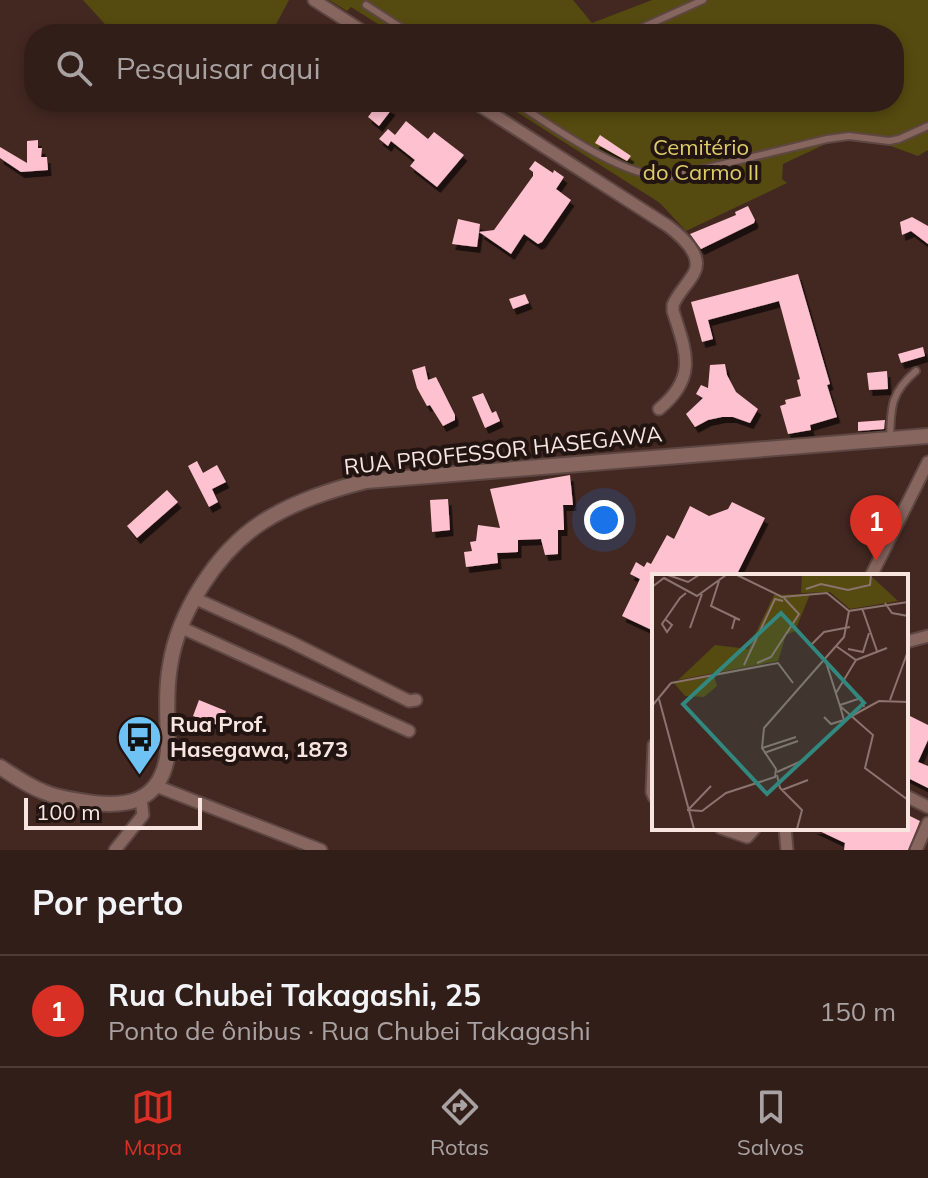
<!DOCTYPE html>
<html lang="pt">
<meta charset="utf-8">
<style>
:root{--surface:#321e19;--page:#3d2b26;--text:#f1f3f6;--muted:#a8a2a2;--line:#4d3c38;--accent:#d93025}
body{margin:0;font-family:Mulish,sans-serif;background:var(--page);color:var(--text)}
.scale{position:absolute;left:24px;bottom:20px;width:178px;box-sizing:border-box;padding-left:8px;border:4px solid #f8e5e0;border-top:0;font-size:22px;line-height:28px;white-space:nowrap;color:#f8e5e0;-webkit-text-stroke:6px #211411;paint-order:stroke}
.you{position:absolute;left:604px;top:520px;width:28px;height:28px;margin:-20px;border:6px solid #fff;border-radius:50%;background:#1a73e8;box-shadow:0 0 0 12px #1a73e833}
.badge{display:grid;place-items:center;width:52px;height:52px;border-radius:50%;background:var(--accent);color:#fff;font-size:26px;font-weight:700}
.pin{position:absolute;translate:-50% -66px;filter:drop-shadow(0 2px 4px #0008)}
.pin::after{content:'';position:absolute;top:42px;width:28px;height:24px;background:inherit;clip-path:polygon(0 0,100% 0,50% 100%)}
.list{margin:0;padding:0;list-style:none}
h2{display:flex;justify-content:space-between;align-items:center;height:104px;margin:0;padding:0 32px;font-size:34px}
h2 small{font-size:26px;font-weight:400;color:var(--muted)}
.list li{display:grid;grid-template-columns:52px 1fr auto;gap:24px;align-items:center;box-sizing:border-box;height:112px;padding:0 32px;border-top:2px solid var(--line)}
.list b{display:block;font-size:30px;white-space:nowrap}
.list p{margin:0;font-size:26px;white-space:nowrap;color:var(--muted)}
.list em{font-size:26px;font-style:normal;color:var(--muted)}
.icon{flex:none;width:44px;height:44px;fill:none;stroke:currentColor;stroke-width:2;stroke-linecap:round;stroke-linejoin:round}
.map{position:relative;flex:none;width:928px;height:850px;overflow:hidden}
.search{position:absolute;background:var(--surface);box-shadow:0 4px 12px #0003;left:24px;right:24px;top:24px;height:88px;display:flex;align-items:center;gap:20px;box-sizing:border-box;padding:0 28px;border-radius:32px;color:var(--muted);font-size:30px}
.sheet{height:216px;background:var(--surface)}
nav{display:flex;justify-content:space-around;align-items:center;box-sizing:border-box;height:112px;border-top:2px solid var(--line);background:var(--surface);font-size:22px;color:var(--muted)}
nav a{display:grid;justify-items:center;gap:4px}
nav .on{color:var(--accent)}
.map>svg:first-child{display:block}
.green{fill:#554a0f}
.building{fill:#fec1cf;filter:url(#shadow)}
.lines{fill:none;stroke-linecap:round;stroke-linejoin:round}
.service-casing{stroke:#5e4742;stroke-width:10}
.minor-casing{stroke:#5e4742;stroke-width:15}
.tertiary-casing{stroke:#5e4742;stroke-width:18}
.service{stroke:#86665e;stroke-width:6}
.minor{stroke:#86665e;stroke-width:11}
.tertiary{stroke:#86665e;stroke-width:14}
.labels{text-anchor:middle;stroke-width:8;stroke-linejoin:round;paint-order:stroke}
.park-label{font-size:22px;fill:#decb6a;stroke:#211411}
.street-label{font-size:22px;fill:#f8e5e0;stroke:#211411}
.poi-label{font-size:22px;font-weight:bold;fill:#f8e5e0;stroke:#211411;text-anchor:start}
.inset-road{fill:none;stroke:#8b746d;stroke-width:2}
.view{fill:#32877f;fill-opacity:0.15;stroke:#32877f;stroke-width:4}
.inset-edge{fill:none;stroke:#f8e5e0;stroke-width:4}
</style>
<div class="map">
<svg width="928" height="850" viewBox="0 0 928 850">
<defs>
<filter id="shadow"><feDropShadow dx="3.5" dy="6" stdDeviation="0" flood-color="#0009"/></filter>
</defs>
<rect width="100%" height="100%" fill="#432821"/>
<path class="green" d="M 83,0 L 289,0 L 271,34 L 114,34 Z
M 329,0 L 573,0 L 592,23 L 652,0 L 928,0 L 928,150 L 918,156 L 858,134 L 849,133 L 783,164 L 782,179 L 787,183 L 686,231 L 660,203 L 501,102 L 894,102 L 894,34 L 394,34 L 351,7 L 347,11 Z"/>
<path class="building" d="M 379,102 L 392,109 L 379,126 L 368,117 Z
M 406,121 L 428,139 L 434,132 L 464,155 L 437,187 L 410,166 L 415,160 L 391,141 L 388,146 L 379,139 L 388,129 L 395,135 Z
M 600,135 L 631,156 L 627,161 L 595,143 Z
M 38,140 L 38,148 L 42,148 L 41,157 L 47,157 L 48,170 L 21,172 L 0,158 L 0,147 L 27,163 L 27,141 Z
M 535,161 L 553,173 L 554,170 L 564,177 L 556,189 L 571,200 L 542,242 L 538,244 L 524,234 L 511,254 L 479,232 L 477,247 L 452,244 L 458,219 L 480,224 L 479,232 L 494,230 L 533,176 L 533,172 L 529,169 Z
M 748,206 L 755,220 L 754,223 L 701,249 L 690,234 L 736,215 L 735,212 Z
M 912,217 L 928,226 L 928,244 L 911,231 L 902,235 L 900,222 Z
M 798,274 L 830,384 L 827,385 L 837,417 L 810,425 L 811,430 L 788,434 L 780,406 L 786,404 L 785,400 L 801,396 L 797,380 L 800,379 L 779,301 L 708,320 L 713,339 L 702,342 L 691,302 Z
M 525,294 L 529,303 L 513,309 L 509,299 Z
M 923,347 L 925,356 L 901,363 L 898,354 Z
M 725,364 L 727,375 L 736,392 L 758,409 L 750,423 L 733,417 L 722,417 L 708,420 L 695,427 L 686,414 L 703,398 L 696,394 L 701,385 L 708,388 L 710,365 Z
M 425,366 L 428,380 L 436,377 L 455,415 L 455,420 L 443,426 L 430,405 L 427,406 L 417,388 L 412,370 Z
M 887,371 L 888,389 L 869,390 L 867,373 Z
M 483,393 L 492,413 L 496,411 L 500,421 L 485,428 L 472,397 Z
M 885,420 L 884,429 L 858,431 L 858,422 Z
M 197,461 L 203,473 L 217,465 L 226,482 L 212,489 L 218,502 L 209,507 L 188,466 Z
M 570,475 L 573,505 L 563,505 L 564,526 L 564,530 L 558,530 L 558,554 L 545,555 L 541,539 L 518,540 L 518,552 L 497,553 L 498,563 L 466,567 L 464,552 L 472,551 L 470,542 L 476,541 L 478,525 L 500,528 L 490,489 Z
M 167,490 L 178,502 L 137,538 L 127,526 Z
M 448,499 L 450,530 L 432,532 L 430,500 Z
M 732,502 L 765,518 L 736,576 L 654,576 L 654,631 L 622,616 L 640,579 L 630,574 L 636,562 L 644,567 L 647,562 L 651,564 L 667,535 L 674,539 L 690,506 L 709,516 L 728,509 Z
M 199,700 L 226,711 L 224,716 L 230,719 L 226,728 L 193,716 Z
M 906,714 L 928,725 L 928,740 L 918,762 L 928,766 L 928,788 L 906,777 Z
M 906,814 L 920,821 L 908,850 L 844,850 L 845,843 L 813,828 L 906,828 Z"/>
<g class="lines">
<defs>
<path id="service" d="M 366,5 L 411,34
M 628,34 L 703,0
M 515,102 C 553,127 625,179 670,177 L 827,139 L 849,136 L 889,141 L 899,139 L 928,126
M 890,439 C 891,408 890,393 916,371"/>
<path id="minor" d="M 314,0 L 367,34
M 474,102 L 668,226 C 681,236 704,255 694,273 C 688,284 678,293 673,305 L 673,311 C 686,352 698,377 659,409
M 871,576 L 928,462
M 194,598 L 289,641 L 409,701 L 416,700
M 180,627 L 409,731
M 906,642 L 928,636
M 654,745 L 652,792 L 654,797
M 156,786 L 321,850
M 906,796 L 928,807
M 721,828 L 747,837 L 755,828
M 785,828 L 787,850
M 115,850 L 143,815 L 141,799
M 916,850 L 928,823"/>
<path id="tertiary" d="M 0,767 C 14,776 28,786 44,792 C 55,797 68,799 80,801 C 125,809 162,804 168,751 C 168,723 165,694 170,666 C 178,612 218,550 264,521 C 296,501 331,490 366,481 L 928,436"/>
</defs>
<use href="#service" class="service-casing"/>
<use href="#minor" class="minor-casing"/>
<use href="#tertiary" class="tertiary-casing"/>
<use href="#service" class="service"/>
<use href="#minor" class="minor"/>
<use href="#tertiary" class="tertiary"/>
</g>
<defs>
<symbol id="bus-pin" viewBox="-11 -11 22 30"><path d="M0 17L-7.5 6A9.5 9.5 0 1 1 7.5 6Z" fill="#6fc2f4" stroke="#211411"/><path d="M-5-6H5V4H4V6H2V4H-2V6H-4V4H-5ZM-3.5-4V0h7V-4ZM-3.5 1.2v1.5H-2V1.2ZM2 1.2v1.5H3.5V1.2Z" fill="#111"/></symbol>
</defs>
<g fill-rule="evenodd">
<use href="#bus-pin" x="114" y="712" width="51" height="69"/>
</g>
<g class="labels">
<g class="park-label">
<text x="701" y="155">Cemitério<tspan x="701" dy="25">do Carmo II</tspan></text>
</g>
<g class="street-label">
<text transform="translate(503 450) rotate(-6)" y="8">RUA PROFESSOR HASEGAWA</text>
</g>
<g class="poi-label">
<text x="170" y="732">Rua Prof.<tspan x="170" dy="25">Hasegawa, 1873</tspan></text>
</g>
</g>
<g transform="translate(652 574)">
<rect width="256" height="256" fill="#432821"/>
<path d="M 150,1 L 218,1 L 246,27 L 198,35 L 178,18 L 149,19 ZM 158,20 L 143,57 L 134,61 L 126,87 L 26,106 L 63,71 L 96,75 L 122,21 ZM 62,102 L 65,112 L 52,123 L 33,122 L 22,109 Z" fill="#554a0f"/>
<path class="inset-road" d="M 16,1 L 36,8 L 47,1M 85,1 L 130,23 L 175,19 L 197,37M 67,7 L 59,32 L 88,46 L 83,44 L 80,55M 0,13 L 12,4 L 45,22 L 74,1M 154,15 L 169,10 L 196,16 L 218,11 L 219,1M 233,29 L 240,39 L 256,42M 210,34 L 225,77M 13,45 L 20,51 L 15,58 L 10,50 L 28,24 L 34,19M 38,54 L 50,20M 160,70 L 172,58 L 198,53M 184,72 L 204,86 L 235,74M 196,75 L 211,78 L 217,59M 173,85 L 188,132 L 221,161 L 213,194 L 256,226M 105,89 L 119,83 L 147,40 L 132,24M 92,91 L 123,25 L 131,27M 19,109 L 126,89 L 141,109M 184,119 L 204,86M 7,125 L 42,255M 238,126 L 256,77M 188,131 L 209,124 L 212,133M 0,132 L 19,109M 172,143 L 179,150 L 192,146 L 188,132M 198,143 L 227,127 L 256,128M 110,174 L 144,163M 112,179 L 146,167M 125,198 L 154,185M 125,201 L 128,214 L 150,236 L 145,255M 130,216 L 156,206M 35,236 L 50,237 L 74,219 L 123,203 L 124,195 L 110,174 L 112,154 L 192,63 L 197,37 L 256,28M 36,236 L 59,212"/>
<path class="view" d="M 129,39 L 212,129 L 115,220 L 31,130 Z"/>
<rect width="256" height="256" class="inset-edge"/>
</g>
</svg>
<div class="scale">100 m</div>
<div class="you"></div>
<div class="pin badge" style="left:876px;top:561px">1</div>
<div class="search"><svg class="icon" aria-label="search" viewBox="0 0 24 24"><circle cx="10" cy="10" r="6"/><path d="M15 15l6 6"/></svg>Pesquisar aqui</div>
</div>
<section class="sheet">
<h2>Por perto<small></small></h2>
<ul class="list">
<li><span class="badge">1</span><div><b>Rua Chubei Takagashi, 25</b><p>Ponto de ônibus · Rua Chubei Takagashi</p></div><em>150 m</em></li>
</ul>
</section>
<nav>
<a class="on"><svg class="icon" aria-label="map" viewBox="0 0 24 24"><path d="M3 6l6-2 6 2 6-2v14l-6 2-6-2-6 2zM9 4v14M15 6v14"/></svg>Mapa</a>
<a><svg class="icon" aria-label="directions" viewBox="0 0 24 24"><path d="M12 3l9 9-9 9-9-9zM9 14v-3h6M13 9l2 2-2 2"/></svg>Rotas</a>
<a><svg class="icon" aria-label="saved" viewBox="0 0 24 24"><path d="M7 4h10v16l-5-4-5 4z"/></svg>Salvos</a>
</nav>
